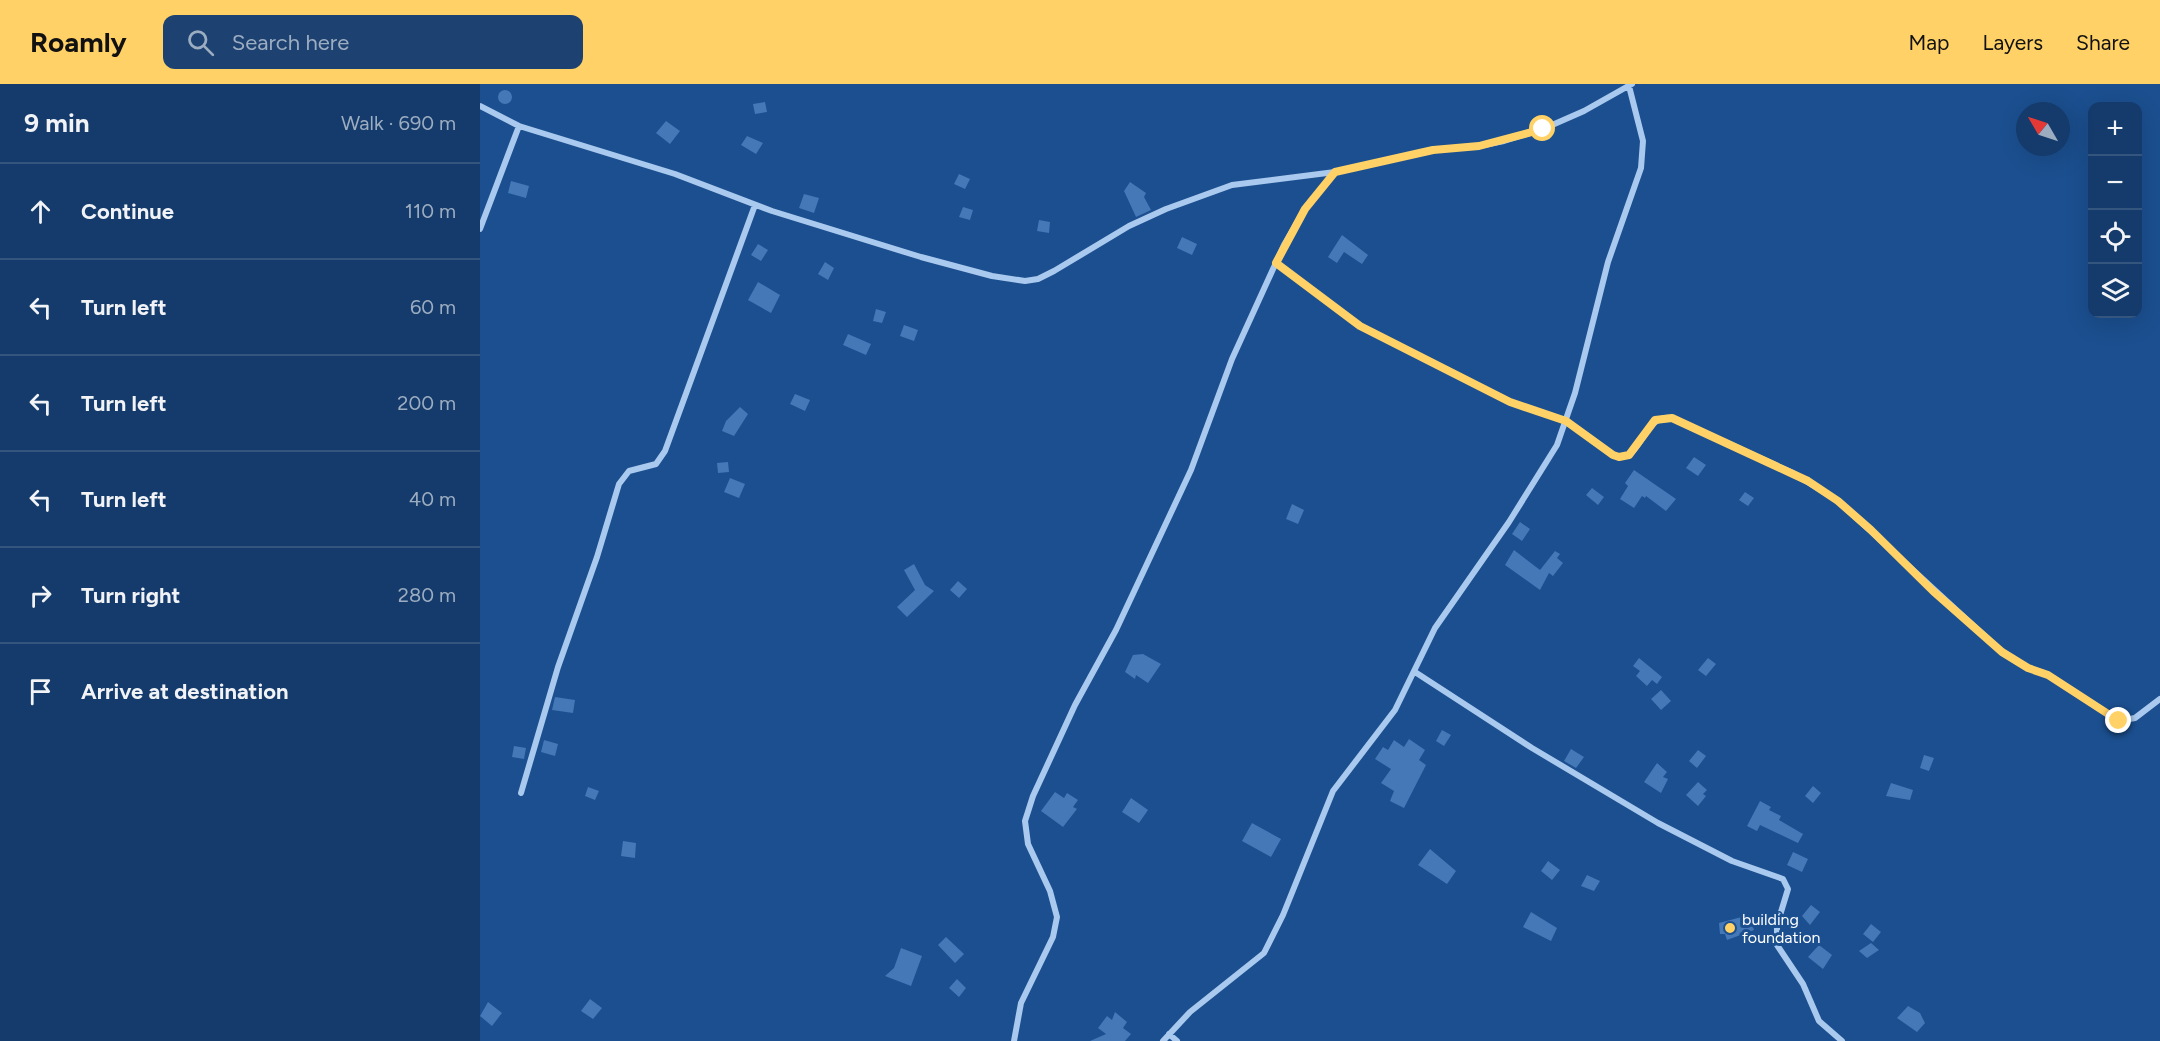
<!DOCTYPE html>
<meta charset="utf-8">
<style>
:root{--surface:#143b6b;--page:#1d4271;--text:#f1f3f6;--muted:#9dadc1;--line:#33557e;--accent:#ffd166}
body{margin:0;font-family:Figtree,sans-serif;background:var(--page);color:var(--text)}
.controls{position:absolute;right:18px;top:18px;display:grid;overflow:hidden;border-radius:12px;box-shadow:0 6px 24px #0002}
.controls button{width:54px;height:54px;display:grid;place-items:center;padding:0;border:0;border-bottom:2px solid var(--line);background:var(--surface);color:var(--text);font:30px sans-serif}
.compass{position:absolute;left:1536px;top:18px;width:54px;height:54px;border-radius:50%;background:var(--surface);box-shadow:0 6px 24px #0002;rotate:309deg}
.stop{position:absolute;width:18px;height:18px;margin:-14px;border:4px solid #ffd166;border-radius:50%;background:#fff}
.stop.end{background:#ffd166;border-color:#fff;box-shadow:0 2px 6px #0008}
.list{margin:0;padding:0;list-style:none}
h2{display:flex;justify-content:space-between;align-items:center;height:78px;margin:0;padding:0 24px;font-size:26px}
h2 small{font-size:20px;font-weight:400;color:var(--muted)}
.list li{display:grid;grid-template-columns:39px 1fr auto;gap:18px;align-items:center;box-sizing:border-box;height:96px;padding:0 24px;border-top:2px solid var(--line)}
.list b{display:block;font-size:22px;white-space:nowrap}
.list em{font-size:20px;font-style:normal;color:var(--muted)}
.icon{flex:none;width:33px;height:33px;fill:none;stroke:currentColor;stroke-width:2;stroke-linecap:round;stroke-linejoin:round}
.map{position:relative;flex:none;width:1680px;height:957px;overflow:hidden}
header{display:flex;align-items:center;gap:36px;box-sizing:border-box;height:84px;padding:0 30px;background:var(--accent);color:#111}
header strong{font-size:28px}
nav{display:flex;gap:33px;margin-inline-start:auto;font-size:21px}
.search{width:420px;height:54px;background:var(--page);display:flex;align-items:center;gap:15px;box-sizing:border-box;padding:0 21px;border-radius:12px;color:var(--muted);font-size:22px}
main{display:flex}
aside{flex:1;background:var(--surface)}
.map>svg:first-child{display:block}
.building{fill:#4478b7}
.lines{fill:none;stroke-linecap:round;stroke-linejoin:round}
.street{stroke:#a9c9ee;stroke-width:6}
.route{stroke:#ffd166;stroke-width:8}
.poi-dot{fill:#ffd166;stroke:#1b4f8f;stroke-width:2}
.labels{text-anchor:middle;stroke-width:6;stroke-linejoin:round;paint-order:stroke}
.poi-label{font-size:16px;fill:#fff;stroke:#1b4f8f;text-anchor:start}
</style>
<header>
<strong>Roamly</strong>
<div class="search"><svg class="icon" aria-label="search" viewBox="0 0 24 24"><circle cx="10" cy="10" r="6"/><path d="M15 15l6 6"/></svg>Search here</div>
<nav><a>Map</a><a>Layers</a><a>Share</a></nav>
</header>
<main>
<aside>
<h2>9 min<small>Walk · 690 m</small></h2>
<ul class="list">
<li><svg class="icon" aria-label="ahead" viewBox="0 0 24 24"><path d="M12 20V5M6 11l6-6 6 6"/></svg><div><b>Continue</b></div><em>110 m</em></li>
<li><svg class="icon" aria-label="left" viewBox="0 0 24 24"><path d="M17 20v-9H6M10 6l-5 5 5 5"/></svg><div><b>Turn left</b></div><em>60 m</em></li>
<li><svg class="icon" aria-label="left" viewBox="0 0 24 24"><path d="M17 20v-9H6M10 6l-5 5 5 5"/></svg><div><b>Turn left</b></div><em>200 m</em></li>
<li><svg class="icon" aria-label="left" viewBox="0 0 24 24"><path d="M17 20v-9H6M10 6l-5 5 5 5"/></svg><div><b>Turn left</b></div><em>40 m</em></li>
<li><svg class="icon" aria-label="right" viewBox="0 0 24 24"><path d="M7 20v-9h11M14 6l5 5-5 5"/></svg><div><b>Turn right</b></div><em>280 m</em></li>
<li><svg class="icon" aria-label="arrive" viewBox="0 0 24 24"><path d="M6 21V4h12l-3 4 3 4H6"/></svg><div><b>Arrive at destination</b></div></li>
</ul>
</aside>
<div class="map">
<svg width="1680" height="957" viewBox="0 0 1680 957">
<rect width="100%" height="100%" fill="#1b4f8f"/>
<path class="building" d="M18 13a7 7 0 1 1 14 0a7 7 0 1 1-14 0Z
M 285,18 L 287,28 L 275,30 L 273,20 Z
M 186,37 L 200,47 L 190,60 L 176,49 Z
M 267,52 L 283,59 L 276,70 L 261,61 Z
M 479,90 L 490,95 L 485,105 L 474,100 Z
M 31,97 L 49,102 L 46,114 L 28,109 Z
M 650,98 L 666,109 L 664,113 L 671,126 L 656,133 L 644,107 Z
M 324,110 L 339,114 L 334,129 L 319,124 Z
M 483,123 L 493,126 L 490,136 L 479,133 Z
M 559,136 L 570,138 L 569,149 L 557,147 Z
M 862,151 L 888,171 L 882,180 L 864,168 L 857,179 L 848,173 Z
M 702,153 L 717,160 L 712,171 L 697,164 Z
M 278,160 L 288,166 L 281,177 L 271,171 Z
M 345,178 L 354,184 L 348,196 L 338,190 Z
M 278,198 L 300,211 L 291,229 L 268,216 Z
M 396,225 L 406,228 L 402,239 L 393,237 Z
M 424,241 L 438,246 L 434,257 L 420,252 Z
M 368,250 L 391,260 L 386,271 L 363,261 Z
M 315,310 L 330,316 L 325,327 L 310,320 Z
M 260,323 L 268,330 L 254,352 L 242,347 L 246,337 Z
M 1214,373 L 1226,381 L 1218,392 L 1206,384 Z
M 248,378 L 249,388 L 238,389 L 237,379 Z
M 1154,386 L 1196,415 L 1186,427 L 1166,412 L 1165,414 L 1162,412 L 1154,424 L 1140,415 L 1148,402 L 1145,399 Z
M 250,394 L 265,400 L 259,414 L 244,408 Z
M 1112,404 L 1124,413 L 1118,421 L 1106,411 Z
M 1265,408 L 1274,414 L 1268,422 L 1259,416 Z
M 812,420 L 824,426 L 818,440 L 806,435 Z
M 1040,438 L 1050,445 L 1042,457 L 1032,450 Z
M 1034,466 L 1060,486 L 1075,467 L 1080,470 L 1077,474 L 1083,479 L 1073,492 L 1069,489 L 1060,506 L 1025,481 Z
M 434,480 L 445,501 L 454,507 L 427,533 L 417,523 L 435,506 L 424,486 Z
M 478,497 L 487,505 L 479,514 L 470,506 Z
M 663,570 L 681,580 L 668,599 L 656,591 L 655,595 L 645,588 L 653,571 Z
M 1159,574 L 1182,593 L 1177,600 L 1172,596 L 1167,602 L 1156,592 L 1160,587 L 1153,582 Z
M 1228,574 L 1236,580 L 1226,592 L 1218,586 Z
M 1181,606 L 1191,617 L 1181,626 L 1171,615 Z
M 75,613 L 95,616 L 93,629 L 72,626 Z
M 962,646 L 971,651 L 964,662 L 956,657 Z
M 929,655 L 945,666 L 939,676 L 946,681 L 924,724 L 910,717 L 914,707 L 901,699 L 911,685 L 895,675 L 903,663 L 908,666 L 914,656 L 924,663 Z
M 64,656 L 78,660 L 75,672 L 61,668 Z
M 34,662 L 46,664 L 44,675 L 32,673 Z
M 1091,665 L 1104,673 L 1096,684 L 1084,677 Z
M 1218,666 L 1226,672 L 1217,684 L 1209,677 Z
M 1444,671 L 1454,674 L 1449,687 L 1440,684 Z
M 1177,679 L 1187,688 L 1183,693 L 1188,695 L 1181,709 L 1164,698 Z
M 1218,698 L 1227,706 L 1223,710 L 1226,712 L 1218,722 L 1206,711 Z
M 1411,699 L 1433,706 L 1430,716 L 1406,712 Z
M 1333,702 L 1341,709 L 1333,719 L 1325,712 Z
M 108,703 L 119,707 L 115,716 L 105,712 Z
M 575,708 L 584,714 L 587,709 L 598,716 L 593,723 L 597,725 L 583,743 L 561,727 Z
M 651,714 L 668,726 L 659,739 L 642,728 Z
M 1280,717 L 1291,723 L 1289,726 L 1301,732 L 1299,736 L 1323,750 L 1318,759 L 1280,741 L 1277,747 L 1267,742 Z
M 772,739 L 801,755 L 791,773 L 762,757 Z
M 143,757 L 156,759 L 155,774 L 141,772 Z
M 950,765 L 976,787 L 967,800 L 938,781 Z
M 1313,768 L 1328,775 L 1322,788 L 1307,781 Z
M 1068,777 L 1080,786 L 1072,796 L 1061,787 Z
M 1107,791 L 1120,797 L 1114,807 L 1101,802 Z
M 1331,821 L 1340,828 L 1330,841 L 1322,832 Z
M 1051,828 L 1077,844 L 1071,857 L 1043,843 Z
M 1269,831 L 1274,846 L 1247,856 L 1245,850 L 1240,850 L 1239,839 Z
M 1391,840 L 1401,848 L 1393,858 L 1383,850 Z
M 466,853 L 484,870 L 475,879 L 458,861 Z
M 1391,859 L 1399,866 L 1387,874 L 1379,867 Z
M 1339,861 L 1352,871 L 1343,885 L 1328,873 Z
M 421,864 L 442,872 L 431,902 L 405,892 L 414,884 Z
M 477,895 L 486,904 L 479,913 L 469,904 Z
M 110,915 L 122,924 L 113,935 L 101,927 Z
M 8,918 L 22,929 L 12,942 L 0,932 Z
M 1428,922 L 1440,929 L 1445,939 L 1437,948 L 1417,934 Z
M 635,928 L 647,938 L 643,944 L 651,950 L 645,957 L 610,957 L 626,950 L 618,944 L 627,932 L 632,936 Z"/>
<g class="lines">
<path class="street" d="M 0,22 L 39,42 L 195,90 L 292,127 L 441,173 L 512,192 L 545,197 L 558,195 L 574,187 L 649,142 L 686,125 L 752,101 L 855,88 L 953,66 L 999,62 L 1024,57 L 1063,45 L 1104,27 L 1152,0
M 0,145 L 39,42
M 796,179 L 880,242 L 1030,318 L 1086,337 L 1133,371 L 1139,373 L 1149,371 C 1165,358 1168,331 1192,334 L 1313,389 L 1358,417 L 1522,568 L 1548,584 L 1568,591 L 1639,637 L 1655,634 L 1680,615
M 935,588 L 1052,664 L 1178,739 L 1252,777 L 1303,795 L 1308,805 L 1297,841 L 1297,861 L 1323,900 L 1339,937 L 1362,957
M 41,709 L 78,583 L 117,473 L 139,400 L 149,387 L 176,380 L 185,367 L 275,121
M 689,950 L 697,957
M 534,957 L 541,919 L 573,853 L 577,833 L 570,807 L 548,760 L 545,737 L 553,712 L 595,621 L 636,546 L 711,386 L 752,275 L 804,161 L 825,125 L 855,88
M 683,957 L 710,928 L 784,869 L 803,831 L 853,707 L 915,626 L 955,544 L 1029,438 L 1077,361 L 1095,309 L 1128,178 L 1161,84 L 1163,57 L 1149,2"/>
</g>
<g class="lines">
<path class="route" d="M 1063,45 L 999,62 L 953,66 L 855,88 L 825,125 L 796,179 L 880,242 L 1030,318 L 1086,337 L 1133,371 L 1139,373 L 1149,371 L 1175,336 L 1192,334 L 1328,397 L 1358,417 L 1391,446 L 1453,507 L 1522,568 L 1548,584 L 1568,591 L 1639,637"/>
</g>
<circle class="poi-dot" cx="1250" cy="844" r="6"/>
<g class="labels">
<g class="poi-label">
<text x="1262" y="841">building<tspan x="1262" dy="18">foundation</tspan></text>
</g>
</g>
</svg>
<div class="controls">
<button>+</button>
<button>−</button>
<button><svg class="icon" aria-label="locate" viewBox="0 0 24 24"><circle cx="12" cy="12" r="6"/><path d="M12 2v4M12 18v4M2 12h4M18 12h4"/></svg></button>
<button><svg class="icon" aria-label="layers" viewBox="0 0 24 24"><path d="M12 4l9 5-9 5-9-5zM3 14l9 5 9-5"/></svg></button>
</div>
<svg class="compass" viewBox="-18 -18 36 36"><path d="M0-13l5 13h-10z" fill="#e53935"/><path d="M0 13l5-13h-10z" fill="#9dadc1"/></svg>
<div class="stop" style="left:1063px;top:45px"></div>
<div class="stop end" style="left:1639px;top:637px"></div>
</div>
</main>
